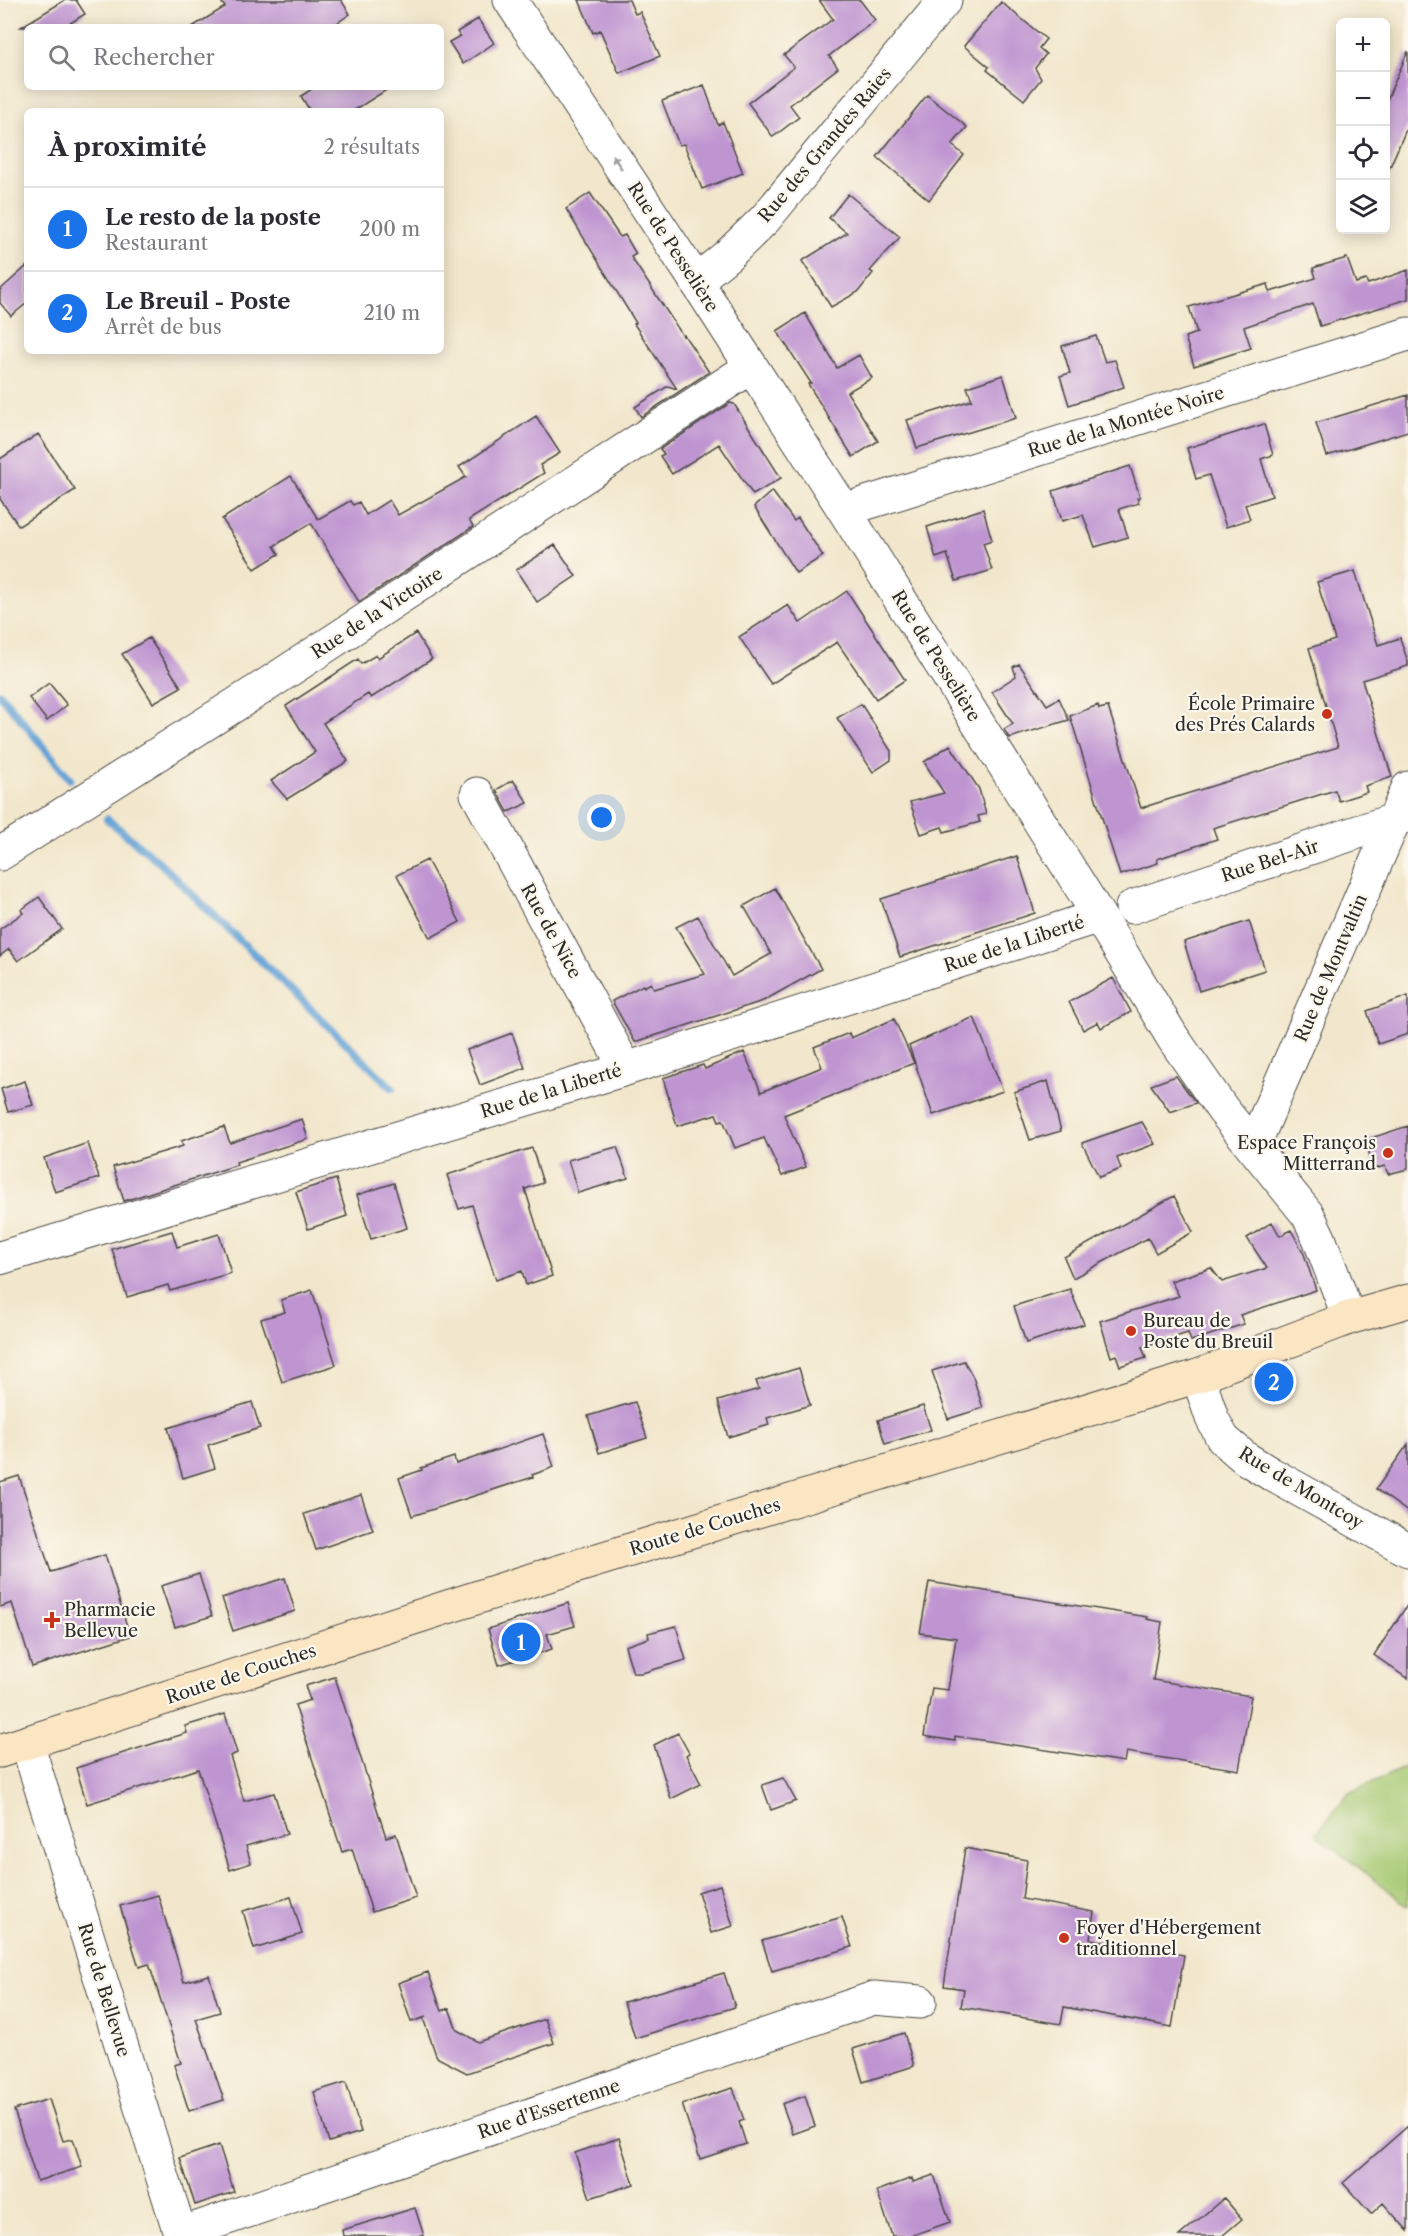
<!DOCTYPE html>
<html lang="fr">
<meta charset="utf-8">
<style>
:root{--surface:#fff;--page:#f2f2f3;--text:#2b2b33;--muted:#7c7c81;--line:#e1e1e2;--accent:#1a73e8}
body{margin:0;font-family:"Libre Caslon Text",serif;background:var(--page);color:var(--text)}
.controls{position:absolute;right:18px;top:18px;display:grid;overflow:hidden;border-radius:9px;box-shadow:0 3px 15px #0003}
.controls button{width:54px;height:54px;display:grid;place-items:center;padding:0;border:0;border-bottom:2px solid var(--line);background:var(--surface);color:var(--text);font:30px sans-serif}
.you{position:absolute;left:602px;top:818px;width:21px;height:21px;margin:-15px;border:4px solid #fff;border-radius:50%;background:#1a73e8;box-shadow:0 0 0 9px #1a73e833}
.badge{display:grid;place-items:center;width:39px;height:39px;border-radius:50%;background:var(--accent);color:#fff;font-size:20px;font-weight:700}
.pin{position:absolute;translate:-50% -50%;border:3px solid #fff;box-shadow:0 2px 6px #0006}
.list{margin:0;padding:0;list-style:none}
h2{display:flex;justify-content:space-between;align-items:center;height:78px;margin:0;padding:0 24px;font-size:26px}
h2 small{font-size:20px;font-weight:400;color:var(--muted)}
.list li{display:grid;grid-template-columns:39px 1fr auto;gap:18px;align-items:center;box-sizing:border-box;height:84px;padding:0 24px;border-top:2px solid var(--line)}
.list b{display:block;font-size:22px;white-space:nowrap}
.list p{margin:0;font-size:20px;white-space:nowrap;color:var(--muted)}
.list em{font-size:20px;font-style:normal;color:var(--muted)}
.icon{flex:none;width:33px;height:33px;fill:none;stroke:currentColor;stroke-width:2;stroke-linecap:round;stroke-linejoin:round}
.map{position:relative;flex:none;width:1408px;height:2236px;overflow:hidden}
.search{position:absolute;background:var(--surface);box-shadow:0 3px 15px #0003;left:24px;top:24px;width:420px;height:66px;display:flex;align-items:center;gap:15px;box-sizing:border-box;padding:0 21px;border-radius:9px;color:var(--muted);font-size:22px}
.panel{position:absolute;background:var(--surface);box-shadow:0 3px 15px #0003;left:24px;top:108px;width:420px;height:246px;border-radius:9px}
.map>svg:first-child{display:block}
.green{fill:#a6c972;stroke:#687a4e;stroke-width:1.5}
.lines{fill:none;stroke-linecap:round;stroke-linejoin:round}
.stream{stroke:#64a2d6;stroke-width:8}
.building{fill:#bf95d1}
.minor-casing{stroke:#494743;stroke-width:35}
.secondary-casing{stroke:#494743;stroke-width:35}
.minor{stroke:#fff;stroke-width:33}
.secondary{stroke:#fbe6c4;stroke-width:33}
.oneway{fill:#a0a0a0}
.poi-dot{fill:#c8321e;stroke:#fbf7ec;stroke-width:2}
.labels{text-anchor:middle;stroke-width:4.5;stroke-linejoin:round;paint-order:stroke}
.street-label{font-size:18px;fill:#2b2b2b;stroke:#fbf7ec}
.poi-label{font-size:18px;fill:#2b2b2b;stroke:#fbf7ec;text-anchor:start}
</style>
<div class="map">
<svg width="1408" height="2236" viewBox="0 0 1408 2236">
<rect width="100%" height="100%" fill="#fbf7ec"/>
<filter id="ink" filterUnits="userSpaceOnUse"><feTurbulence type="fractalNoise" baseFrequency=".0167" numOctaves="2"/><feDisplacementMap in="SourceGraphic" scale="12" xChannelSelector="R" yChannelSelector="G"/><feConvolveMatrix kernelMatrix="1 2 1 2 8 2 1 2 1" color-interpolation-filters="sRGB"/></filter>
<filter id="wash" filterUnits="userSpaceOnUse"><feTurbulence type="fractalNoise" baseFrequency=".008" numOctaves="4" result="noise"/><feDisplacementMap in="SourceGraphic" scale="24" xChannelSelector="R" yChannelSelector="G"/><feGaussianBlur stdDeviation="1.35" result="paint"/><feColorMatrix in="noise" values="0 0 0 0 0 0 0 0 0 0 0 0 0 0 0 0 0 1.4 0 .05"/><feComposite in="paint" operator="in"/></filter>
<g filter="url(#wash)">
<rect width="100%" height="100%" fill="#f2e7cc"/>
<path class="green" d="M 1408,1766 L 1408,1906 L 1316,1834 L 1349,1793 Z"/>
<g class="lines">
<path class="stream" d="M 0,694 L 70,779
M 107,819 L 158,861 L 392,1088"/>
</g>
<g id="blocks">
<path class="building" d="M 65,0 L 76,0 L 85,14 L 64,27 L 21,27 Z
M 220,0 L 341,0 L 350,14 L 331,27 L 192,27 L 225,7 Z
M 579,0 L 629,0 L 635,14 L 640,12 L 660,56 L 619,73 L 600,30 L 593,33 Z
M 819,0 L 860,0 L 875,20 L 829,56 L 838,68 L 790,105 L 799,117 L 773,137 L 748,103 L 794,67 L 784,55 L 833,19 Z
M 1001,2 L 1046,39 L 1039,48 L 1046,54 L 1035,68 L 1041,79 L 1024,100 L 987,70 L 989,67 L 964,46 Z
M 478,19 L 494,43 L 463,64 L 449,42 L 460,36 L 457,32 Z
M 1408,51 L 1408,125 L 1386,176 L 1386,102 Z
M 704,85 L 718,125 L 723,122 L 743,173 L 702,189 L 684,144 L 679,145 L 662,101 Z
M 315,87 L 391,87 L 353,111 L 310,111 L 301,96 Z
M 927,95 L 967,127 L 952,145 L 964,155 L 929,200 L 877,157 Z
M 590,193 L 620,237 L 625,235 L 636,254 L 631,257 L 683,336 L 684,335 L 709,372 L 641,417 L 635,407 L 668,386 L 677,389 L 634,324 L 636,323 L 566,209 Z
M 848,194 L 900,237 L 870,271 L 873,273 L 858,292 L 831,307 L 802,261 L 847,233 L 829,218 Z
M 1347,258 L 1356,283 L 1366,280 L 1368,284 L 1408,270 L 1408,299 L 1320,326 L 1313,304 L 1244,327 L 1251,348 L 1194,366 L 1185,337 L 1197,333 L 1189,307 L 1268,284 L 1270,292 L 1316,278 L 1313,268 Z
M 27,266 L 27,303 L 11,316 L 0,303 L 0,290 Z
M 805,313 L 837,368 L 859,355 L 872,378 L 847,392 L 878,441 L 853,457 L 808,384 L 811,383 L 777,331 Z
M 1096,336 L 1105,362 L 1115,360 L 1124,387 L 1069,405 L 1060,376 L 1070,373 L 1062,346 Z
M 1003,375 L 1016,418 L 917,448 L 907,420 L 972,400 L 967,387 Z
M 1408,395 L 1408,431 L 1327,456 L 1316,423 Z
M 730,403 L 734,404 L 781,478 L 753,495 L 719,444 L 672,474 L 660,456 L 664,454 L 660,449 Z
M 536,416 L 560,453 L 540,465 L 544,473 L 469,520 L 473,527 L 359,602 L 311,523 L 274,546 L 279,554 L 255,569 L 222,519 L 291,476 L 318,519 L 350,501 L 353,505 L 359,502 L 366,515 L 389,500 L 398,515 L 466,477 L 459,467 Z
M 1264,424 L 1273,455 L 1261,459 L 1272,496 L 1245,505 L 1250,519 L 1226,527 L 1209,475 L 1196,479 L 1187,448 Z
M 38,434 L 75,490 L 19,526 L 0,499 L 0,459 Z
M 1130,466 L 1140,497 L 1137,498 L 1139,503 L 1119,509 L 1128,537 L 1095,547 L 1083,515 L 1062,521 L 1053,491 Z
M 772,491 L 794,521 L 798,518 L 823,556 L 796,573 L 754,507 Z
M 983,509 L 992,540 L 983,543 L 992,570 L 956,581 L 947,554 L 936,558 L 927,527 Z
M 555,545 L 576,576 L 537,602 L 516,570 Z
M 1355,571 L 1378,645 L 1400,638 L 1408,662 L 1408,666 L 1362,680 L 1392,777 L 1365,786 L 1367,792 L 1339,801 L 1335,790 L 1213,828 L 1217,839 L 1157,859 L 1158,863 L 1120,875 L 1070,716 L 1098,705 L 1099,709 L 1108,707 L 1141,808 L 1338,747 L 1309,648 L 1335,640 L 1317,582 Z
M 847,591 L 905,680 L 876,699 L 837,642 L 771,684 L 739,637 L 788,605 L 800,623 Z
M 416,633 L 432,659 L 371,698 L 368,694 L 323,723 L 348,761 L 287,799 L 271,781 L 315,752 L 286,706 L 358,659 L 361,664 L 376,655 L 378,658 Z
M 149,638 L 181,687 L 153,703 L 122,654 Z
M 1019,664 L 1047,705 L 1059,698 L 1069,720 L 1009,738 L 1004,729 L 1013,724 L 992,692 L 1016,676 L 1013,667 Z
M 49,683 L 67,705 L 47,721 L 29,698 Z
M 861,704 L 891,751 L 891,760 L 873,772 L 837,718 Z
M 950,745 L 979,789 L 986,814 L 978,816 L 980,822 L 944,832 L 942,827 L 921,834 L 910,802 L 944,793 L 924,762 Z
M 513,780 L 528,803 L 508,812 L 496,790 Z
M 1017,856 L 1035,913 L 900,957 L 881,899 Z
M 427,860 L 460,922 L 430,938 L 397,875 Z
M 775,888 L 821,969 L 763,1001 L 635,1042 L 612,1001 L 643,985 L 644,987 L 651,983 L 654,989 L 705,974 L 676,927 L 698,916 L 732,976 L 771,954 L 744,906 Z
M 39,897 L 62,929 L 18,961 L 9,949 L 0,956 L 0,929 L 23,913 L 21,910 Z
M 1249,921 L 1265,970 L 1199,991 L 1184,942 Z
M 1113,978 L 1131,1012 L 1101,1028 L 1098,1022 L 1083,1030 L 1069,1002 Z
M 1408,996 L 1408,1034 L 1378,1044 L 1367,1011 Z
M 974,1017 L 1003,1091 L 933,1115 L 909,1046 Z
M 894,1019 L 914,1063 L 784,1115 L 806,1167 L 782,1176 L 764,1138 L 735,1148 L 723,1120 L 719,1121 L 716,1114 L 677,1126 L 663,1078 L 703,1065 L 705,1069 L 744,1052 L 761,1092 L 822,1067 L 814,1047 L 849,1033 L 851,1038 Z
M 512,1033 L 525,1068 L 480,1085 L 467,1050 Z
M 1176,1076 L 1196,1103 L 1170,1112 L 1151,1085 Z
M 25,1081 L 33,1105 L 8,1112 L 1,1089 Z
M 1048,1081 L 1061,1131 L 1030,1140 L 1014,1092 Z
M 302,1119 L 308,1139 L 236,1162 L 237,1165 L 124,1201 L 113,1167 L 183,1146 L 181,1141 L 224,1127 L 230,1143 Z
M 1142,1122 L 1155,1144 L 1117,1158 L 1121,1169 L 1099,1177 L 1082,1143 Z
M 1408,1126 L 1408,1169 L 1388,1174 L 1385,1166 L 1374,1169 L 1365,1140 Z
M 88,1143 L 99,1178 L 55,1192 L 44,1158 Z
M 617,1147 L 628,1178 L 578,1193 L 568,1160 Z
M 532,1148 L 543,1183 L 525,1189 L 552,1276 L 526,1285 L 522,1271 L 496,1280 L 472,1205 L 459,1209 L 447,1175 Z
M 336,1179 L 347,1216 L 308,1229 L 296,1192 Z
M 394,1183 L 407,1228 L 371,1239 L 357,1195 Z
M 1174,1196 L 1193,1232 L 1156,1253 L 1148,1238 L 1073,1278 L 1064,1257 Z
M 1272,1222 L 1280,1236 L 1291,1230 L 1304,1254 L 1316,1290 L 1240,1315 L 1244,1324 L 1191,1341 L 1188,1333 L 1142,1347 L 1146,1358 L 1120,1366 L 1116,1355 L 1111,1357 L 1100,1321 L 1179,1296 L 1171,1281 L 1211,1268 L 1222,1282 L 1267,1268 L 1247,1238 Z
M 172,1231 L 177,1247 L 219,1234 L 231,1273 L 170,1291 L 168,1285 L 127,1297 L 112,1249 Z
M 1070,1289 L 1084,1324 L 1026,1343 L 1014,1306 Z
M 312,1290 L 336,1365 L 282,1382 L 261,1319 L 285,1312 L 281,1300 Z
M 964,1361 L 973,1377 L 983,1408 L 948,1419 L 932,1371 Z
M 799,1368 L 810,1405 L 767,1418 L 769,1425 L 728,1437 L 718,1401 L 759,1389 L 756,1381 Z
M 252,1402 L 260,1428 L 208,1445 L 215,1468 L 183,1478 L 168,1428 Z
M 635,1402 L 647,1438 L 599,1453 L 588,1416 Z
M 923,1406 L 931,1430 L 885,1444 L 878,1420 Z
M 543,1434 L 554,1467 L 532,1475 L 533,1477 L 412,1516 L 399,1478 L 422,1470 L 421,1468 L 454,1457 L 456,1464 Z
M 1408,1444 L 1408,1512 L 1376,1489 Z
M 19,1476 L 51,1572 L 105,1555 L 130,1636 L 32,1667 L 12,1603 L 0,1607 L 0,1482 Z
M 361,1495 L 373,1530 L 316,1550 L 304,1514 Z
M 199,1574 L 212,1616 L 175,1627 L 161,1586 Z
M 285,1578 L 295,1611 L 233,1631 L 222,1598 Z
M 929,1582 L 1148,1617 L 1147,1619 L 1162,1622 L 1153,1680 L 1251,1696 L 1239,1770 L 1126,1752 L 1124,1762 L 955,1736 L 955,1741 L 924,1736 L 932,1688 L 948,1690 L 956,1638 L 920,1633 Z
M 568,1603 L 575,1626 L 547,1634 L 552,1649 L 499,1665 L 488,1629 Z
M 1408,1604 L 1408,1679 L 1374,1655 Z
M 676,1626 L 686,1660 L 642,1673 L 633,1673 L 625,1646 L 649,1638 L 648,1633 Z
M 335,1677 L 386,1837 L 396,1834 L 416,1898 L 372,1912 L 352,1849 L 342,1852 L 295,1705 L 310,1700 L 305,1686 Z
M 225,1714 L 237,1753 L 230,1756 L 244,1801 L 274,1793 L 287,1834 L 246,1846 L 251,1863 L 230,1870 L 198,1769 L 87,1804 L 76,1768 L 187,1733 L 185,1726 Z
M 678,1733 L 689,1753 L 686,1755 L 701,1784 L 671,1799 L 654,1745 Z
M 783,1778 L 796,1801 L 771,1810 L 762,1785 Z
M 965,1848 L 1027,1860 L 1022,1899 L 1094,1912 L 1090,1939 L 1184,1955 L 1172,2027 L 1064,2007 L 1061,2024 L 961,2007 L 964,1989 L 944,1986 Z
M 720,1885 L 733,1926 L 711,1933 L 698,1892 Z
M 158,1895 L 184,1982 L 209,1975 L 220,2012 L 196,2019 L 224,2100 L 189,2111 L 174,2065 L 181,2063 L 149,1964 L 139,1967 L 120,1906 Z
M 291,1897 L 302,1934 L 254,1949 L 243,1911 Z
M 842,1917 L 852,1947 L 772,1971 L 762,1941 Z
M 428,1972 L 442,2011 L 449,2008 L 457,2030 L 478,2042 L 545,2019 L 554,2043 L 467,2073 L 438,2058 L 436,2055 L 423,2018 L 426,2017 L 411,2022 L 398,1983 Z
M 724,1973 L 735,2007 L 635,2038 L 624,2002 Z
M 904,2033 L 914,2066 L 863,2082 L 853,2049 Z
M 346,2082 L 361,2132 L 329,2142 L 314,2092 Z
M 733,2088 L 744,2120 L 739,2122 L 746,2144 L 700,2159 L 682,2104 Z
M 805,2096 L 815,2126 L 793,2134 L 782,2104 Z
M 49,2099 L 63,2141 L 73,2139 L 82,2167 L 37,2181 L 14,2110 Z
M 1408,2126 L 1408,2231 L 1383,2203 L 1371,2214 L 1343,2183 Z
M 619,2138 L 634,2184 L 590,2198 L 575,2153 Z
M 219,2145 L 234,2192 L 195,2205 L 180,2158 Z
M 934,2175 L 950,2222 L 910,2236 L 892,2236 L 877,2191 L 912,2178 L 913,2182 Z
M 1224,2198 L 1242,2219 L 1222,2236 L 1179,2236 Z
M 415,2208 L 424,2236 L 343,2236 L 342,2230 Z"/>
</g>
</g>
<g filter="url(#ink)">
<use href="#blocks" fill-opacity="0" stroke="#494743" stroke-width="1.5"/>
<g class="lines">
<defs>
<path id="minor" d="M 510,0 L 696,281 L 844,510 L 1099,916 L 1173,1038 L 1223,1110 L 1308,1215 L 1319,1238 L 1349,1318
M 696,281 L 728,255 L 765,219 L 945,0
M 844,510 L 1408,334
M 477,794 L 626,1069
M 0,854 L 268,684 L 751,367
M 1132,907 L 1406,816
M 1253,1147 L 1408,788
M 0,1258 L 626,1069 L 1099,916
M 1198,1376 L 1212,1418 L 1223,1439 L 1245,1458 L 1271,1474 L 1408,1550
M 27,1743 L 181,2236
M 180,2234 L 874,1998 L 920,2002"/>
<path id="secondary" d="M 0,1751 L 519,1584 L 1198,1376 L 1349,1318 L 1408,1301"/>
</defs>
<use href="#minor" class="minor-casing"/>
<use href="#secondary" class="secondary-casing"/>
<use href="#minor" class="minor"/>
<use href="#secondary" class="secondary"/>
</g>
<defs><path id="oneway-solid" d="M-6-.8H1V-3.2L6.5 0L1 3.2V.8H-6Z" transform="scale(1.5)"/></defs>
<use class="oneway" href="#oneway-solid" transform="translate(617 162) rotate(-124)"/>
</g>
<g class="poi-dot">
<circle cx="1327" cy="714" r="6"/>
<circle cx="1388" cy="1153" r="6"/>
<circle cx="1131" cy="1331" r="6"/>
<path d="M49 1611h6v6h6v6h-6v6h-6v-6h-6v-6h6z"/>
<circle cx="1064" cy="1938" r="6"/>
</g>
<g class="labels">
<g class="street-label">
<text transform="translate(825 145) rotate(-50)" y="6">Rue des Grandes Raies</text>
<text transform="translate(673 247) rotate(57)" y="6">Rue de Pesselière</text>
<text transform="translate(1126 422) rotate(-17)" y="6">Rue de la Montée Noire</text>
<text transform="translate(377 613) rotate(-33)" y="6">Rue de la Victoire</text>
<text transform="translate(936 656) rotate(58)" y="6">Rue de Pesselière</text>
<text transform="translate(1270 861) rotate(-18)" y="6">Rue Bel-Air</text>
<text transform="translate(551 931) rotate(61)" y="6">Rue de Nice</text>
<text transform="translate(1014 944) rotate(-18)" y="6">Rue de la Liberté</text>
<text transform="translate(1331 968) rotate(-67)" y="6">Rue de Montvaltin</text>
<text transform="translate(551 1091) rotate(-17)" y="6">Rue de la Liberté</text>
<text transform="translate(1301 1488) rotate(31)" y="6">Rue de Montcoy</text>
<text transform="translate(705 1527) rotate(-17)" y="6">Route de Couches</text>
<text transform="translate(241 1674) rotate(-18)" y="6">Route de Couches</text>
<text transform="translate(104 1990) rotate(73)" y="6">Rue de Bellevue</text>
<text transform="translate(549 2109) rotate(-19)" y="6">Rue d'Essertenne</text>
</g>
<g class="poi-label">
<text x="1315" y="710" text-anchor="end">École Primaire<tspan x="1315" dy="21">des Prés Calards</tspan></text>
<text x="1376" y="1149" text-anchor="end">Espace François<tspan x="1376" dy="21">Mitterrand</tspan></text>
<text x="1143" y="1327">Bureau de<tspan x="1143" dy="21">Poste du Breuil</tspan></text>
<text x="64" y="1616">Pharmacie<tspan x="64" dy="21">Bellevue</tspan></text>
<text x="1076" y="1934">Foyer d'Hébergement<tspan x="1076" dy="21">traditionnel</tspan></text>
</g>
</g>
</svg>
<div class="controls">
<button>+</button>
<button>−</button>
<button><svg class="icon" aria-label="locate" viewBox="0 0 24 24"><circle cx="12" cy="12" r="6"/><path d="M12 2v4M12 18v4M2 12h4M18 12h4"/></svg></button>
<button><svg class="icon" aria-label="layers" viewBox="0 0 24 24"><path d="M12 4l9 5-9 5-9-5zM3 14l9 5 9-5"/></svg></button>
</div>
<div class="you"></div>
<div class="pin badge" style="left:521px;top:1642px">1</div>
<div class="pin badge" style="left:1274px;top:1382px">2</div>
<div class="search"><svg class="icon" aria-label="search" viewBox="0 0 24 24"><circle cx="10" cy="10" r="6"/><path d="M15 15l6 6"/></svg>Rechercher</div>
<section class="panel">
<h2>À proximité<small>2 résultats</small></h2>
<ul class="list">
<li><span class="badge">1</span><div><b>Le resto de la poste</b><p>Restaurant</p></div><em>200 m</em></li>
<li><span class="badge">2</span><div><b>Le Breuil - Poste</b><p>Arrêt de bus</p></div><em>210 m</em></li>
</ul>
</section>
</div>
